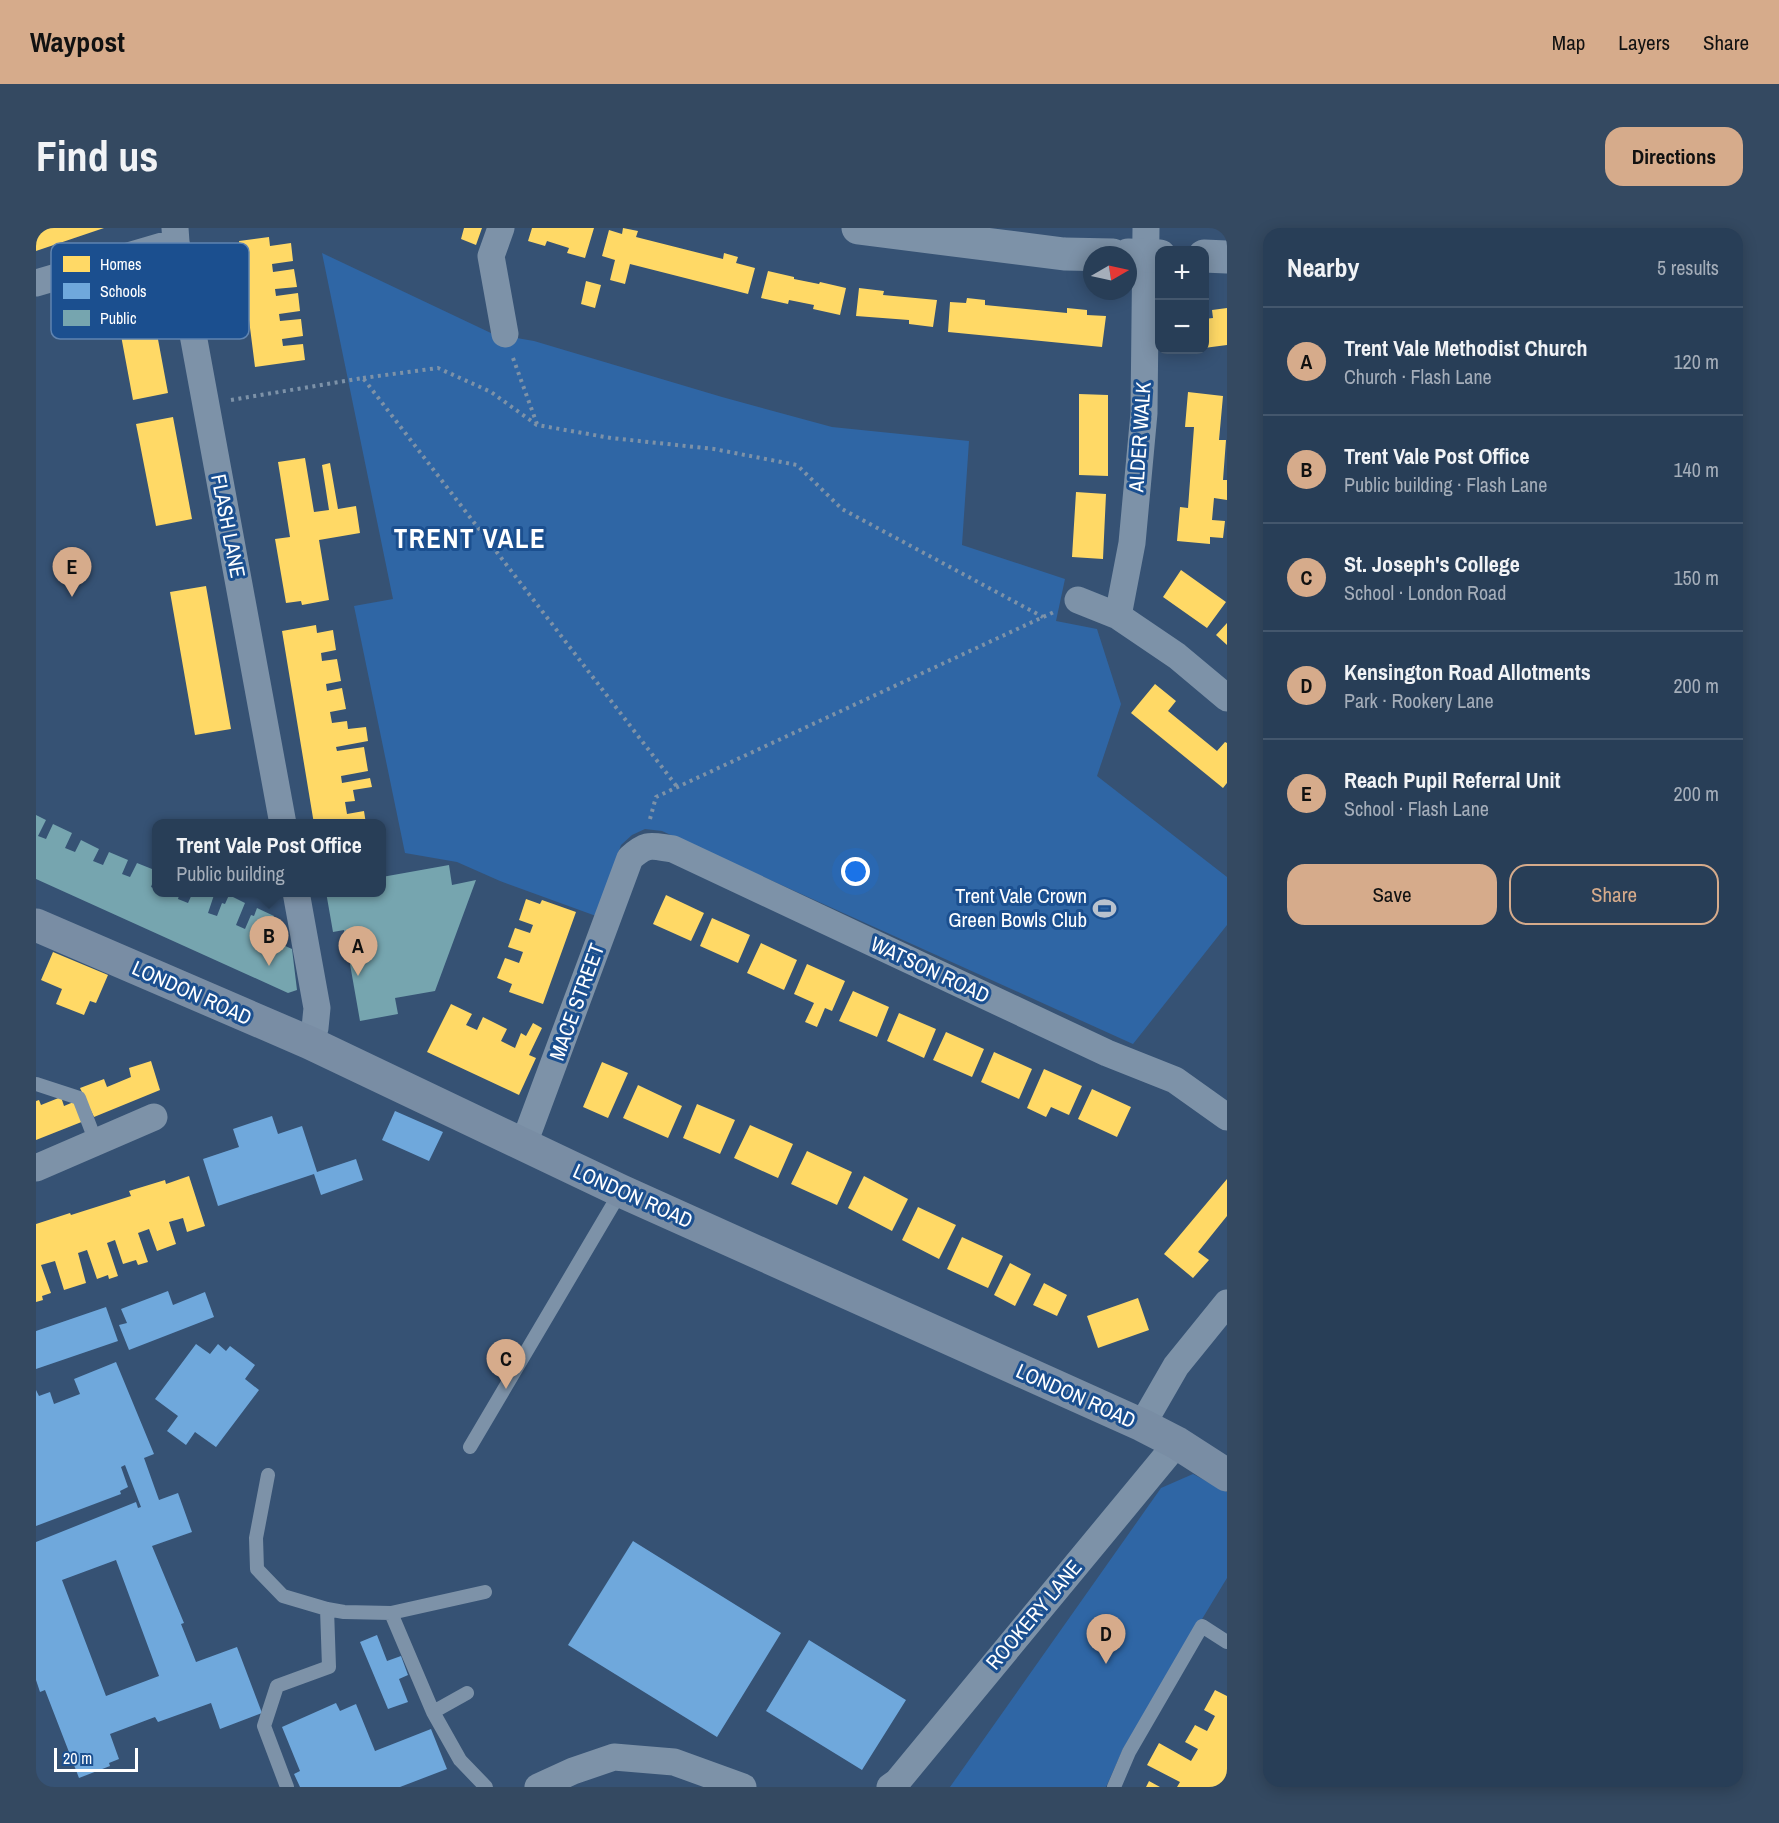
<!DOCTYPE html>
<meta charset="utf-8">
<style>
:root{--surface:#283e57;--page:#344961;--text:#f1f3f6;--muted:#a5aeba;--line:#44576d;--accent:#d6ab8b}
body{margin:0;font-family:"Archivo Narrow",sans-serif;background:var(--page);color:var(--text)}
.controls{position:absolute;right:18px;top:18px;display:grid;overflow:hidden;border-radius:12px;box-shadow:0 3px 15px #0003}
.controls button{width:54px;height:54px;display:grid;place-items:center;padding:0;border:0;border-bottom:2px solid var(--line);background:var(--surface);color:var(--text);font:30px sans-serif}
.compass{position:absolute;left:1047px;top:18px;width:54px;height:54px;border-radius:50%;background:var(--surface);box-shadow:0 3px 15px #0003;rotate:81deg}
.scale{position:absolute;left:18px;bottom:15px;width:84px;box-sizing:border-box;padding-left:6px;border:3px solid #fff;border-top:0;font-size:16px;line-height:21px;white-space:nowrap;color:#fff;-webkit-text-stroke:4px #1b4f8f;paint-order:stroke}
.you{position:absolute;left:820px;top:644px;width:21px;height:21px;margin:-15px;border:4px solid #fff;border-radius:50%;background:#1a73e8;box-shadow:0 0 0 9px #1a73e833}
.badge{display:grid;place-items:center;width:39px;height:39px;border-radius:50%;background:var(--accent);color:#111;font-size:20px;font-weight:700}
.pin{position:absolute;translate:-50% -50px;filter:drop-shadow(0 2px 3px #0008)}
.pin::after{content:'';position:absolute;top:32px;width:21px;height:18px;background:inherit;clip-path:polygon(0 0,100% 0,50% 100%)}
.popup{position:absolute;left:116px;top:591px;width:234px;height:78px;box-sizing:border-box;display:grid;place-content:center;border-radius:12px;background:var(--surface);filter:drop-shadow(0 2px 4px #0005);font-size:20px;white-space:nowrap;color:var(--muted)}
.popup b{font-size:22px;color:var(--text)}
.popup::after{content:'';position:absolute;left:50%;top:100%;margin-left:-12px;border:12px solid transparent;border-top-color:var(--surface)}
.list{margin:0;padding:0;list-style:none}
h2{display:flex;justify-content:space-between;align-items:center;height:78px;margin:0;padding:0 24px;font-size:26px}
h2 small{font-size:20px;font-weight:400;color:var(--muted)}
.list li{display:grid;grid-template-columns:39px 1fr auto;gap:18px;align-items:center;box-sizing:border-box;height:108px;padding:0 24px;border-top:2px solid var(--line)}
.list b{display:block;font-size:22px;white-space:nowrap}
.list p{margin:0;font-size:20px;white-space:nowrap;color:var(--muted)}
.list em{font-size:20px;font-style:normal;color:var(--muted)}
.actions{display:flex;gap:12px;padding:18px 24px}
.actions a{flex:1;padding:14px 0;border:2px solid var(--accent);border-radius:18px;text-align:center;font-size:21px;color:var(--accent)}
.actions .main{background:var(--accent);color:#111}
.map{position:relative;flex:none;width:1191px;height:1559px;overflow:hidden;border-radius:18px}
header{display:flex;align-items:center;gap:36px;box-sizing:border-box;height:84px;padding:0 30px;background:var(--accent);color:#111}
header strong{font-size:28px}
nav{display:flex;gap:33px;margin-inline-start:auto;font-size:21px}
.intro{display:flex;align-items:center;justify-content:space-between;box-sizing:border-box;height:144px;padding:0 36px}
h1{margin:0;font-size:42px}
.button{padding:15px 27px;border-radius:18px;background:var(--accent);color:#111;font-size:21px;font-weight:700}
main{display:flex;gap:36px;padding:0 36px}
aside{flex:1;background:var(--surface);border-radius:18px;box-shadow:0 3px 15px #0003}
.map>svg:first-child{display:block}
.green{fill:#2f66a5}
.homes{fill:#ffd966}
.schools{fill:#6fa8dc;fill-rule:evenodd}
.public{fill:#76a5af}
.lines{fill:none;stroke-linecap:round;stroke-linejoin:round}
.path{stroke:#7d92a8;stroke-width:4;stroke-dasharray:3 4.5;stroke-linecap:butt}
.service{stroke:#7d92a8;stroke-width:14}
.minor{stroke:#7d92a8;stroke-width:27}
.tertiary{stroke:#7d92a8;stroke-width:33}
.secondary{stroke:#798da4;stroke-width:33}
.labels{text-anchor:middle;stroke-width:6;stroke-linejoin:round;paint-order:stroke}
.street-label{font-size:21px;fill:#fff;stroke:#1b4f8f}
.poi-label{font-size:21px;fill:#fff;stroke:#1b4f8f;text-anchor:end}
.district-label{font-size:27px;font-weight:bold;letter-spacing:1.5px;fill:#fff;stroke:#1b4f8f}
.key{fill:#1b4f8f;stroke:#5f84b1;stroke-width:1.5}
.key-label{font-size:16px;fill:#fff}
</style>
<header>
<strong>Waypost</strong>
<nav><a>Map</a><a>Layers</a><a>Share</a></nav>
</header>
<div class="intro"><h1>Find us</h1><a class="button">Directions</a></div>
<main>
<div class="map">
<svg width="1191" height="1559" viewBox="0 0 1191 1559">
<rect width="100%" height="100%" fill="#365274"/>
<path class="green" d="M 286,25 L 457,106 L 498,113 L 686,169 L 796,199 L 933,213 L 926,317 L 1029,351 L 1020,393 L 1061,401 L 1085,476 L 1061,548 L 1191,649 L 1191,697 L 1097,816 L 626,603 L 609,601 L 596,607 L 585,617 L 560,688 L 464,653 L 421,634 L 369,625 L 318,378 L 357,371 Z
M 1157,1246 L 1191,1264 L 1191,1350 L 1087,1521 L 1070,1559 L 914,1559 L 1125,1260 Z"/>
<path class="homes" d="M 0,0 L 68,0 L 0,23 Z
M 428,0 L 446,0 L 440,17 L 425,11 Z
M 496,0 L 558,0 L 549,30 L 531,25 L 533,20 L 511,13 L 509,18 L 492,13 Z
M 587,0 L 602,3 L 600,9 L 687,31 L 688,25 L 702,29 L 700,35 L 719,40 L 712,66 L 594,36 L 589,56 L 574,52 L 579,32 L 566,28 L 573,2 L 586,6 Z
M 233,9 L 234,18 L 255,15 L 257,33 L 236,36 L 237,44 L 258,41 L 261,59 L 239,61 L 240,68 L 262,65 L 264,83 L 243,86 L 244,93 L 265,91 L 267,108 L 246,111 L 247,118 L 267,116 L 269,132 L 219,139 L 203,13 Z
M 732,43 L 758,49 L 758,51 L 783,56 L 784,54 L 810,60 L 804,87 L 777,81 L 778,77 L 753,72 L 752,76 L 725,70 Z
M 550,53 L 565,57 L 559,80 L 545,76 Z
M 823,60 L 848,63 L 847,67 L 901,72 L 897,99 L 873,96 L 873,92 L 820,88 Z
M 113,63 L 132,165 L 97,172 L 78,70 Z
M 931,70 L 949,72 L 949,77 L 1031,85 L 1031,80 L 1051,82 L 1051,87 L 1070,88 L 1066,119 L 912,104 L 914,74 L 930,75 Z
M 1191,80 L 1191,117 L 1168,120 L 1168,91 L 1177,90 L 1176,82 Z
M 1152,164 L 1187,168 L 1183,212 L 1190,212 L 1187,252 L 1191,252 L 1191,272 L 1178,270 L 1176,292 L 1189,293 L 1187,310 L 1174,309 L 1174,316 L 1141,313 L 1144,279 L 1152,280 L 1158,199 L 1149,199 Z
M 1043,166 L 1072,167 L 1072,248 L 1043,247 Z
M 137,189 L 156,291 L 120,298 L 100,196 Z
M 269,230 L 278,284 L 293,282 L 286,237 L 294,235 L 302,281 L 320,278 L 324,305 L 283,312 L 293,372 L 266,377 L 265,373 L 250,375 L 239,311 L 254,309 L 242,234 Z
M 1040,264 L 1070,266 L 1067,331 L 1036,329 Z
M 1145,342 L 1190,374 L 1171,400 L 1127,369 Z
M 170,358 L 195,501 L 159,507 L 134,364 Z
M 1191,395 L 1191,417 L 1180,407 Z
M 280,397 L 281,405 L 297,402 L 300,422 L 285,425 L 286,433 L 301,431 L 305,453 L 290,456 L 291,463 L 306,460 L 310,481 L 294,484 L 296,495 L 311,493 L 312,501 L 330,499 L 332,513 L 300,519 L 301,523 L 328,519 L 332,543 L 305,548 L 306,555 L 334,550 L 336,559 L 317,562 L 319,573 L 309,574 L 311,586 L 328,583 L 330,596 L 278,596 L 246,403 Z
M 1119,456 L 1140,473 L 1132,483 L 1181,523 L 1189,514 L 1191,515 L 1191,555 L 1187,560 L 1095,485 Z
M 630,667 L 668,685 L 655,713 L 617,696 Z
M 490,671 L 504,676 L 506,672 L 540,684 L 507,776 L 473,764 L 476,756 L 461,750 L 469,730 L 483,735 L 487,724 L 472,719 L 479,700 L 494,705 L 497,697 L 483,692 Z
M 676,690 L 714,707 L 702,735 L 664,718 Z
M 725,715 L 761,732 L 748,762 L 711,745 Z
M 17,724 L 72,747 L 60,775 L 54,773 L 48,787 L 20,776 L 26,761 L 5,752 Z
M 771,736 L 809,753 L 796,783 L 789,780 L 781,799 L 769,794 L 778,775 L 758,766 Z
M 817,763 L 853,779 L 841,809 L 803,793 Z
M 415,776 L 436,786 L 430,797 L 441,802 L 447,789 L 471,801 L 465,813 L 479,820 L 485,805 L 490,808 L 497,795 L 506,800 L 493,827 L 500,830 L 483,867 L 391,824 Z
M 863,785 L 900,801 L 888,830 L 851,813 Z
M 910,804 L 948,821 L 936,849 L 897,832 Z
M 958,824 L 996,841 L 983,871 L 945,854 Z
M 115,833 L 124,862 L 58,889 L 44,860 L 68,851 L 71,859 L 95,849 L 93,840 Z
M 566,834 L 592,845 L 572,890 L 547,879 Z
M 1008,841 L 1046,858 L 1033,887 L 1015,879 L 1010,889 L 991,880 Z
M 602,857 L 646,878 L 632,910 L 587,890 Z
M 1056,861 L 1095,879 L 1081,909 L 1042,891 Z
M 25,869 L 28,878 L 40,873 L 48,893 L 0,912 L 0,873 L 3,872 L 5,877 Z
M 661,876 L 699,892 L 684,926 L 647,910 Z
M 714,897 L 757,916 L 742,950 L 698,930 Z
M 771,923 L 816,944 L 801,977 L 755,956 Z
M 153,948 L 169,998 L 151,1004 L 147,990 L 133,994 L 140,1016 L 121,1023 L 113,1001 L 102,1005 L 112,1034 L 102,1037 L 100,1032 L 87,1036 L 79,1012 L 71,1015 L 82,1048 L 73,1051 L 72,1047 L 61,1051 L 51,1022 L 42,1025 L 50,1055 L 28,1062 L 19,1033 L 5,1037 L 15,1065 L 6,1068 L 7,1072 L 0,1074 L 0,996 L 34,985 L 35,987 L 95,968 L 93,963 L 129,952 L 130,956 Z
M 828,948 L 872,971 L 856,1003 L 812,980 Z
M 1191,951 L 1191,988 L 1162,1024 L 1173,1032 L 1157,1050 L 1128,1026 Z
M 882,979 L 920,997 L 903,1031 L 866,1012 Z
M 926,1009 L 967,1028 L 952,1060 L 911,1041 Z
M 974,1035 L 995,1046 L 979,1078 L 958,1067 Z
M 1008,1055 L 1031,1067 L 1021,1088 L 997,1077 Z
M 1102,1070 L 1113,1102 L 1062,1120 L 1051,1088 Z
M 1179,1462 L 1191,1468 L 1191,1551 L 1187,1559 L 1141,1559 L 1144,1554 L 1111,1537 L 1123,1515 L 1155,1533 L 1162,1521 L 1149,1514 L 1159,1497 L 1171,1503 L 1179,1488 L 1168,1482 Z
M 1113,1553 L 1124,1559 L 1110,1559 Z"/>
<path class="schools" d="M 359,883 L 407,904 L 393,933 L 346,912 Z
M 236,888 L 242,906 L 266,898 L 281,944 L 320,931 L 327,952 L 285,967 L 278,946 L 182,978 L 167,931 L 203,919 L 197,901 Z
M 132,1063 L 137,1077 L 169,1064 L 178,1089 L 93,1122 L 83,1097 L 91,1095 L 85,1081 Z
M 70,1079 L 82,1113 L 0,1141 L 0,1103 Z
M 160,1116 L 174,1126 L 182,1116 L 190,1123 L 194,1118 L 219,1137 L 209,1151 L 223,1162 L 180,1219 L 159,1204 L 150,1217 L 131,1203 L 142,1188 L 119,1171 Z
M 80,1134 L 118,1226 L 108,1230 L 123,1272 L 142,1265 L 156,1304 L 116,1318 L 148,1395 L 145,1396 L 160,1434 L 201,1419 L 226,1485 L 184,1501 L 175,1475 L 122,1494 L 119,1489 L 74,1506 L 83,1531 L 73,1535 L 74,1538 L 43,1550 L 9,1462 L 4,1464 L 0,1452 L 0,1314 L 100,1274 L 102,1280 L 105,1279 L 89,1237 L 85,1239 L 92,1259 L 84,1263 L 85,1266 L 0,1298 L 0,1162 L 3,1168 L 14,1164 L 18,1176 L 44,1166 L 38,1151 ZM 80,1332 L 123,1448 L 70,1468 L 26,1352 Z
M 597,1313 L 745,1405 L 681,1509 L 532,1417 Z
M 341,1407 L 351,1433 L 365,1428 L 372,1447 L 363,1451 L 372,1474 L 352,1481 L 324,1414 Z
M 773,1412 L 870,1472 L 826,1542 L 730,1483 Z
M 300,1475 L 304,1483 L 320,1476 L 339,1523 L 395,1501 L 411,1541 L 364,1559 L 264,1559 L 258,1546 L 264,1543 L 246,1499 Z"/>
<path class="public" d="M 0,587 L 10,592 L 2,608 L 10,611 L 17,596 L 36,605 L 29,620 L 39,624 L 45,612 L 63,621 L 57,633 L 67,637 L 73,624 L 92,632 L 86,646 L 94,649 L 101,635 L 121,643 L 115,659 L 121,661 L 121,664 L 144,664 L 142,671 L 152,675 L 157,664 L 179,664 L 172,685 L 181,688 L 186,675 L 189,676 L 193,667 L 209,675 L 200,697 L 209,701 L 215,687 L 218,688 L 221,680 L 238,688 L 229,709 L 256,721 L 261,762 L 252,765 L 0,651 Z
M 413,637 L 416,657 L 440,652 L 399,763 L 359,770 L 362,786 L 324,793 L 308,702 L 297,704 L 290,664 L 346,664 L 346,649 Z"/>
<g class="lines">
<path class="path" d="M 477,130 L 501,196
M 327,150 L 402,140 L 455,164 L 501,197 L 575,210 L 678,221 L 761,237 L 806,281 L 1007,389
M 195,172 L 327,150 L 642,560
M 614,591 L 620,569 L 1020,383"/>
<path class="service" d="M 0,856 L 43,870 L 60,914
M 434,1219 L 585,963
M 232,1247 L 220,1310 L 221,1341 L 247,1368 L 291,1381 L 308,1384 L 355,1385 L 449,1364
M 355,1385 L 397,1484 L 424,1532 L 450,1559
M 397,1484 L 431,1465
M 251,1559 L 228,1498 L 241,1458 L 293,1439 L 291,1381
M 1078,1559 L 1093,1524 L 1166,1398 L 1191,1414"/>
<path class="minor" d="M 139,0 L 140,14 L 247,596
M 465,0 L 455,28 L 469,106
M 0,55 L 140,14
M 1042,372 L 1082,388 L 1141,428 L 1191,470
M 1082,388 L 1096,315 L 1108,185 L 1110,0
M 260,664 L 281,780 L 279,800 L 274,815
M 487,918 L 594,630 C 612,614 615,618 637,621 L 1071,825 L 1139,852 L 1191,889
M 0,940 L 118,889
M 1106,1197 L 1140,1138 L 1191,1075
M 502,1559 L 537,1543 L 578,1529 L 638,1534 L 707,1559
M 854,1559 L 861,1554 L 1141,1215"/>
<path class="tertiary" d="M 822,0 L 1028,26 L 1077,27
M 1092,27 L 1124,28
M 1168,28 L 1191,29"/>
<path class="secondary" d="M 0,697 L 274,815 L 585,963 L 1106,1197 L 1141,1215 L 1191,1247"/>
</g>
<defs>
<symbol id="stadium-bare" viewBox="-9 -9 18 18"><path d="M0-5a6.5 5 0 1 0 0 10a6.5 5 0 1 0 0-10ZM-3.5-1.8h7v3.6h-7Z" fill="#b9c2ce" stroke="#1b4f8f" stroke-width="2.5" paint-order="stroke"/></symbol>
</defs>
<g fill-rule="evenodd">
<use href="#stadium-bare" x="1052" y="664" width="33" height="33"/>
</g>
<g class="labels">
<g class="street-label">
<text transform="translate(1104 209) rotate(-86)" y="7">ALDER WALK</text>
<text transform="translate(192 298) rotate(79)" y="7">FLASH LANE</text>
<text transform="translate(894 742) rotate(25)" y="7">WATSON ROAD</text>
<text transform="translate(156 765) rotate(24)" y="7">LONDON ROAD</text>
<text transform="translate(541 774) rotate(-70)" y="7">MACE STREET</text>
<text transform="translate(597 968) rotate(24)" y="7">LONDON ROAD</text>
<text transform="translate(1040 1168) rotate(24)" y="7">LONDON ROAD</text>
<text transform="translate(998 1387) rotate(-50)" y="7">ROOKERY LANE</text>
</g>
<g class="poi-label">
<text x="1051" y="675">Trent Vale Crown<tspan x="1051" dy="24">Green Bowls Club</tspan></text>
</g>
<g class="district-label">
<text x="434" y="320">TRENT VALE</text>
</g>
</g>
<rect x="15" y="15" width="198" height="96" rx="9" class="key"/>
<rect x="27" y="28" width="27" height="16" fill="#ffd966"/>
<rect x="27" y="55" width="27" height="16" fill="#6fa8dc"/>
<rect x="27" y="82" width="27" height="16" fill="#76a5af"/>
<g class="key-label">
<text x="64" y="42">Homes</text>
<text x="64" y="69">Schools</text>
<text x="64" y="96">Public</text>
</g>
</svg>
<div class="controls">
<button>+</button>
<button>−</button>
</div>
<svg class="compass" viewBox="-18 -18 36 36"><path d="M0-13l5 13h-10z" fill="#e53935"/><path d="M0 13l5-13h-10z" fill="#a5aeba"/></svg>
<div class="scale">20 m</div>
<div class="you"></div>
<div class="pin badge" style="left:322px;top:748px">A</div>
<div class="pin badge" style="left:233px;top:738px">B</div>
<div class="popup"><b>Trent Vale Post Office</b>Public building</div>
<div class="pin badge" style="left:470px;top:1161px">C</div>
<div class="pin badge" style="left:1070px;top:1436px">D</div>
<div class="pin badge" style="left:36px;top:369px">E</div>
</div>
<aside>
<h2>Nearby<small>5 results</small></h2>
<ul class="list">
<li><span class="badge">A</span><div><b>Trent Vale Methodist Church</b><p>Church · Flash Lane</p></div><em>120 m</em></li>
<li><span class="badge">B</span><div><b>Trent Vale Post Office</b><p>Public building · Flash Lane</p></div><em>140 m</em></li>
<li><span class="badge">C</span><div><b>St. Joseph's College</b><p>School · London Road</p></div><em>150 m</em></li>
<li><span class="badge">D</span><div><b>Kensington Road Allotments</b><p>Park · Rookery Lane</p></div><em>200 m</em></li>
<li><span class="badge">E</span><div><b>Reach Pupil Referral Unit</b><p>School · Flash Lane</p></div><em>200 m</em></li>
</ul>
<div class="actions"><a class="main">Save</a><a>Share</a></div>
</aside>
</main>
